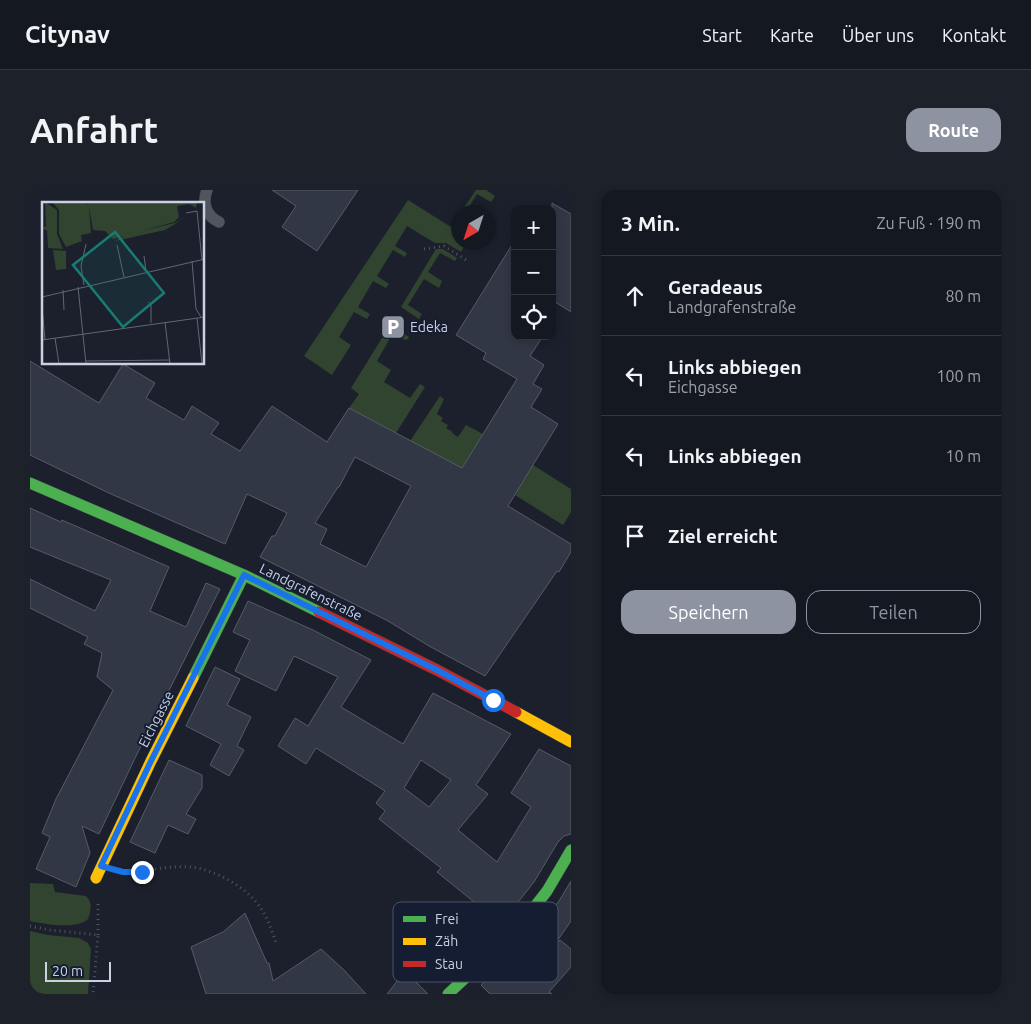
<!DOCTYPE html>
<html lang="de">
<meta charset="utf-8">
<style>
:root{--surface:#141821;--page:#1d212a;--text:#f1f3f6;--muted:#9da0a5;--line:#33373f;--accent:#8d93a1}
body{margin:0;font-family:Ubuntu,sans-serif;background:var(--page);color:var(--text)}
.controls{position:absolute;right:15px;top:15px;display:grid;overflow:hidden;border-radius:10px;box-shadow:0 2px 8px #0003}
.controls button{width:45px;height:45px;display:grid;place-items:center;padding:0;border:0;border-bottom:1px solid var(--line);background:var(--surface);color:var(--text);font:25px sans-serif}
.compass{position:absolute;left:421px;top:15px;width:45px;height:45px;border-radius:50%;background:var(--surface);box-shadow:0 2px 8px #0003;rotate:219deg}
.scale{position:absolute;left:15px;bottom:12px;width:66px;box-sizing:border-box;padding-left:5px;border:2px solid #cbd1e0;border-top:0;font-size:14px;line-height:18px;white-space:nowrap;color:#cbd1e0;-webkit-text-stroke:4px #151d32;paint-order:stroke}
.stop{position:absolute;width:15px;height:15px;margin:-11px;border:4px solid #1a73e8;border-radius:50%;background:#fff}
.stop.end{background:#1a73e8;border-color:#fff;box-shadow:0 1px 5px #0008}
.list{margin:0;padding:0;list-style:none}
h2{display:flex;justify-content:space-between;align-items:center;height:65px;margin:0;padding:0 20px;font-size:21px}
h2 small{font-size:16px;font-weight:400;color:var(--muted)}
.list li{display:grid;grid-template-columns:32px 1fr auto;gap:15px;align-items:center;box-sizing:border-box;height:80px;padding:0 20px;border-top:1px solid var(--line)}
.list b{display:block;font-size:19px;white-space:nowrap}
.list p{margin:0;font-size:16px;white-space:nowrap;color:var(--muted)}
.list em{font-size:16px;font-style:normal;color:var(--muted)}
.actions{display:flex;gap:10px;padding:15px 20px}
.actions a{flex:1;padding:11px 0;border:1px solid var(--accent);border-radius:15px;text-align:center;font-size:18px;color:var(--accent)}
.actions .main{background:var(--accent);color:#fff}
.icon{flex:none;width:28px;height:28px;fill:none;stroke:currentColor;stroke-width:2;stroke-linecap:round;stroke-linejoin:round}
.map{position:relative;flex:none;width:541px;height:804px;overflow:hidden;border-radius:15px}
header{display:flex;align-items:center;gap:30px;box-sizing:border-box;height:70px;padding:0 25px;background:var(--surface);border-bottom:1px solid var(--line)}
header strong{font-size:24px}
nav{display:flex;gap:28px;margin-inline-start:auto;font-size:18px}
.intro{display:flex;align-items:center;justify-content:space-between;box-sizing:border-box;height:120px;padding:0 30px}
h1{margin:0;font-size:35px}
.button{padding:12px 22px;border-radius:15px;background:var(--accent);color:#fff;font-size:18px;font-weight:700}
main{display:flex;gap:30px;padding:0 30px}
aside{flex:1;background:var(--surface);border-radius:15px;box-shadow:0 2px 8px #0003}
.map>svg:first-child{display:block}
.green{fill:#314430}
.building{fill:#323745;stroke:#575b66;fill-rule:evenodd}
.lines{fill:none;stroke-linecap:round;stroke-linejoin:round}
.lane-casing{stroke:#373a45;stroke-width:12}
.fast-casing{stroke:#373a45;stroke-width:12}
.slow-casing{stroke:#373a45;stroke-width:12}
.jam-casing{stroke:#373a45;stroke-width:12}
.path{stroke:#51565e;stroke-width:3;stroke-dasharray:1 4;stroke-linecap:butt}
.lane{stroke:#50555e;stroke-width:11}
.fast{stroke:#4caf50;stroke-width:11}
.slow{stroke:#ffc107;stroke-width:11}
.jam{stroke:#c62828;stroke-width:11}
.route{stroke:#1a73e8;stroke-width:6}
.labels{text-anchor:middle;stroke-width:4;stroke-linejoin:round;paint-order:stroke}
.poi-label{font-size:14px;fill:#cbd1e0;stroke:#151d32;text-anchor:start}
.street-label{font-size:14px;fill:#cbd1e0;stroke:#151d32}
.inset-road{fill:none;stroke:#616774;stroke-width:1}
.view{fill:#187b74;fill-opacity:0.15;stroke:#187b74;stroke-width:2.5}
.inset-edge{fill:none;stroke:#cbd1e0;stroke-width:2.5}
.key{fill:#151d32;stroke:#4c5366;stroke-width:1}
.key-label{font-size:14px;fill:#cbd1e0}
</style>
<header>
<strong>Citynav</strong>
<nav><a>Start</a><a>Karte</a><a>Über uns</a><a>Kontakt</a></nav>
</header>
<div class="intro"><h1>Anfahrt</h1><a class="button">Route</a></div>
<main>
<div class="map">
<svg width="541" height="804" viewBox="0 0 541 804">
<rect width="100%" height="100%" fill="#1b202c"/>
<path class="green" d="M 446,0 L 456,0 L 465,6 L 461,12 L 447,4 L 439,17 L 448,22 L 431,22 Z
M 378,10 L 421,37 L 428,27 L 428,33 L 422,45 L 428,49 L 428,52 L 436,53 L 431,62 L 416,53 L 405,53 L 377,36 L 365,56 L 377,63 L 375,67 L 363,60 L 347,86 L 359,94 L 356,98 L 343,91 L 328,117 L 340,124 L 337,129 L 324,122 L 309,147 L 321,155 L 302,185 L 274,166 Z
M 406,59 L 413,59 L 427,68 L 425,71 L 410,63 L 398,82 L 412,91 L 409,98 L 394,89 L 378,115 L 392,124 L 389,129 L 371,117 Z
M 360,135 L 379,147 L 378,149 L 375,150 L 363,143 L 347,171 L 361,180 L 354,192 L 380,208 L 390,194 L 395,197 L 366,243 L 319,218 L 329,204 L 321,198 Z
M 410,206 L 414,209 L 407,224 L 413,228 L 411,231 L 418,235 L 416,238 L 423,242 L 422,243 L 428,247 L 436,235 L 453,244 L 432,278 L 380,251 Z
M 503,275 L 541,299 L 541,322 L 533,335 L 485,305 Z
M 0,693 L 23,694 L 25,702 L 56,706 C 63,713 61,720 58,729 C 46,740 15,734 0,731 Z
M 0,741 L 18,745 L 49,748 L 58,753 L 61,759 L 58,804 L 0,804 Z"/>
<path class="building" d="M 242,0 L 328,0 L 287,61 L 252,37 L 266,16 Z
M 522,13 L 541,24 L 541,122 L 522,110 Z
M 485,50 L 485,146 L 513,146 L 500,166 L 514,175 L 503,194 L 512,199 L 501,217 L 528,234 L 478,316 L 541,354 L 541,362 L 529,382 L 527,381 L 455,486 L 399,456 L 358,431 L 230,367 L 242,346 L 245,346 L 257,323 L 217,304 L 195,354 L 81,304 L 0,265 L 0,171 L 69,213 L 93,174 L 125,193 L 116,208 L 154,230 L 162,216 L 189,233 L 181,244 L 210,261 L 242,216 L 297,252 L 319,218 L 432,278 L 487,189 L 453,169 L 456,163 L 426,145 ZM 325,267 L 381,296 L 336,377 L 290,354 L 297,339 L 285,333 L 308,297 L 309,297 Z
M 0,318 L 31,332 L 32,330 L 139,377 L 120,421 L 156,437 L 176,393 L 190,399 L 107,564 L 69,644 L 52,636 L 60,663 L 46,697 L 6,679 L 20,647 L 12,643 L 26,609 L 83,500 L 67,487 L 72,463 L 54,454 L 58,447 L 0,418 L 0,389 L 65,421 L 81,390 L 0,357 Z
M 218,411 L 283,440 L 341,470 L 311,517 L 373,554 L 403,503 L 481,544 L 446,595 L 458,604 L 428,640 L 467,672 L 501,617 L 481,603 L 509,559 L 541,576 L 541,644 L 534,646 L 528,652 L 504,692 L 473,731 L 425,776 L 400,751 L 414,734 L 422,741 L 444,712 L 407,682 L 411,678 L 349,629 L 355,621 L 346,613 L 355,601 L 286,558 L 276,574 L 248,556 L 265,528 L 278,536 L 308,487 L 264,466 L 246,501 L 205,481 L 220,450 L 203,442 ZM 391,570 L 421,590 L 399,617 L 374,598 Z
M 185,477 L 210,489 L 197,515 L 221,527 L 207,556 L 214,560 L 199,586 L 180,575 L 191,554 L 156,536 Z
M 139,570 L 172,585 L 172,598 L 156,624 L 166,629 L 158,644 L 138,635 L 125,663 L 100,652 Z
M 541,691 L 541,731 L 523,757 L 504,743 L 529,711 Z
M 215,723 L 237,773 L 239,773 L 243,791 L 291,759 L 314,780 L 336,804 L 176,804 L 161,757 L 193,742 Z
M 530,750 L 541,759 L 541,777 L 519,802 L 522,804 L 460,804 L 451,795 L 480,767 L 500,785 Z
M 375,781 L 398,804 L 357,804 Z"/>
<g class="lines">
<defs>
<path id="lane" d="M 177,0 C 172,13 176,26 189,32"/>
<path id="fast" d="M 0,293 L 214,385 L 289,422
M 163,488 L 214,385
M 418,804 L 485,742 L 517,701 L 541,660"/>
<path id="slow" d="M 486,522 L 541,552
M 66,688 L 121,571 L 163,488"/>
<path id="jam" d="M 289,422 L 407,480 L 486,522"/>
</defs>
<use href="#lane" class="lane-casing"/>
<use href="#fast" class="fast-casing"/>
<use href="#slow" class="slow-casing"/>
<use href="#jam" class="jam-casing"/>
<path class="path" d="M 394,59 L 414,56 L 438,71
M 95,681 C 117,682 139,675 161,677 C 185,680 215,696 230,717 C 238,728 242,742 247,755
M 0,736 L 19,740 L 68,745 L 63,804
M 68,745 L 68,710"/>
<use href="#lane" class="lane"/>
<use href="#fast" class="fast"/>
<use href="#slow" class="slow"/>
<use href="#jam" class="jam"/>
</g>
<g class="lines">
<path class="route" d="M 112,682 L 93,682 L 71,676 L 121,571 L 214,385 L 407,480 L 463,510"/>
</g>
<defs>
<symbol id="parking-square" viewBox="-11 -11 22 22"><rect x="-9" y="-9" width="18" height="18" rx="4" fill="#8d93a1" stroke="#151d32"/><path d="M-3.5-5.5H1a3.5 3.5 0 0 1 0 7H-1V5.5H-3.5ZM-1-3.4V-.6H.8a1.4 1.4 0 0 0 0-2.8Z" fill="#fff"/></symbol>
</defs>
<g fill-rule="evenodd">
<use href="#parking-square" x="349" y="123" width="28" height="28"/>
</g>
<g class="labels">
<g class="poi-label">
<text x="380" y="142">Edeka</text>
</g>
<g class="street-label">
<text transform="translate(281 402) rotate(26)" y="5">Landgrafenstraße</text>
<text transform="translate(126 529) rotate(-63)" y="5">Eichgasse</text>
</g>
</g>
<g transform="translate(12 12)">
<rect width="162" height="162" fill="#1b202c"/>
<path d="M 3,0 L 15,8 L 15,32 L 21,47 L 6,46 L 5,29 L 1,26 L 4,24 ZM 10,0 L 45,0 L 46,3 L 46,0 L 155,0 L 154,6 L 147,2 L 135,4 L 137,15 L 132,20 L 71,37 L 63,29 L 51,28 L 47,5 L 49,31 L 39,33 L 40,39 L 24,45 L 17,32 L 17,8 ZM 144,13 L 133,22 L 123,28 L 73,39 L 83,33 L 133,21 ZM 11,48 L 24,49 L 24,67 L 14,68 Z" fill="#314430"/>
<path class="inset-road" d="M 144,11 L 155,9 L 160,58M 75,43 L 82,75M 102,54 L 104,69M 150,59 L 154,107 L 159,115M 42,83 L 39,64 L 44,42M 36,85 L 44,162M 21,88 L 22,108M 0,95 L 163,57M 106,100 L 109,103 L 109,121M 0,105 L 3,138M 155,116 L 160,162M 123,120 L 128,162M 13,136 L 17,162M 0,138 L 163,115M 44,159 L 128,158"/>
<path class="view" d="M 73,30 L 122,91 L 81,125 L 31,63 Z"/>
<rect width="162" height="162" class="inset-edge"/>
</g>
<rect x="363" y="712" width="165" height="80" rx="8" class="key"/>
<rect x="373" y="726" width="23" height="6" fill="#4caf50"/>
<rect x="373" y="748" width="23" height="7" fill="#ffc107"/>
<rect x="373" y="771" width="23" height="6" fill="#c62828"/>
<g class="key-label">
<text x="405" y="734">Frei</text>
<text x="405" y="756">Zäh</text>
<text x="405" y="779">Stau</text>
</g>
</svg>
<div class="controls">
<button>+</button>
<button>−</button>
<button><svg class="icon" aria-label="locate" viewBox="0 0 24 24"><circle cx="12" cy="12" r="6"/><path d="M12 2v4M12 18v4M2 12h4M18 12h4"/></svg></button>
</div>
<svg class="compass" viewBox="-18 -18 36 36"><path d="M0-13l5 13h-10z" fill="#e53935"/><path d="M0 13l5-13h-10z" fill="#9da0a5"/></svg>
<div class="scale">20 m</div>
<div class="stop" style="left:463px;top:510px"></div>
<div class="stop end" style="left:112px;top:682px"></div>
</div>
<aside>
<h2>3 Min.<small>Zu Fuß · 190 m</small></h2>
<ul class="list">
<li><svg class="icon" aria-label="ahead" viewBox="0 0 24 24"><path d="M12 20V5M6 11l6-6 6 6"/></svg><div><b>Geradeaus</b><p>Landgrafenstraße</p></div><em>80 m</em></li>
<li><svg class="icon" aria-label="left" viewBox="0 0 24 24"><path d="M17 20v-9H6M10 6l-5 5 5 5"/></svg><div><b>Links abbiegen</b><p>Eichgasse</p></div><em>100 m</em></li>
<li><svg class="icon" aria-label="left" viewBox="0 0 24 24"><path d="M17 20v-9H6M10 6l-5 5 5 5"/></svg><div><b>Links abbiegen</b></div><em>10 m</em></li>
<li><svg class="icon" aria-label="arrive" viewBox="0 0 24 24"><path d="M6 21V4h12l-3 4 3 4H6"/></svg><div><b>Ziel erreicht</b></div></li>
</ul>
<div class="actions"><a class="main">Speichern</a><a>Teilen</a></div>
</aside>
</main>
